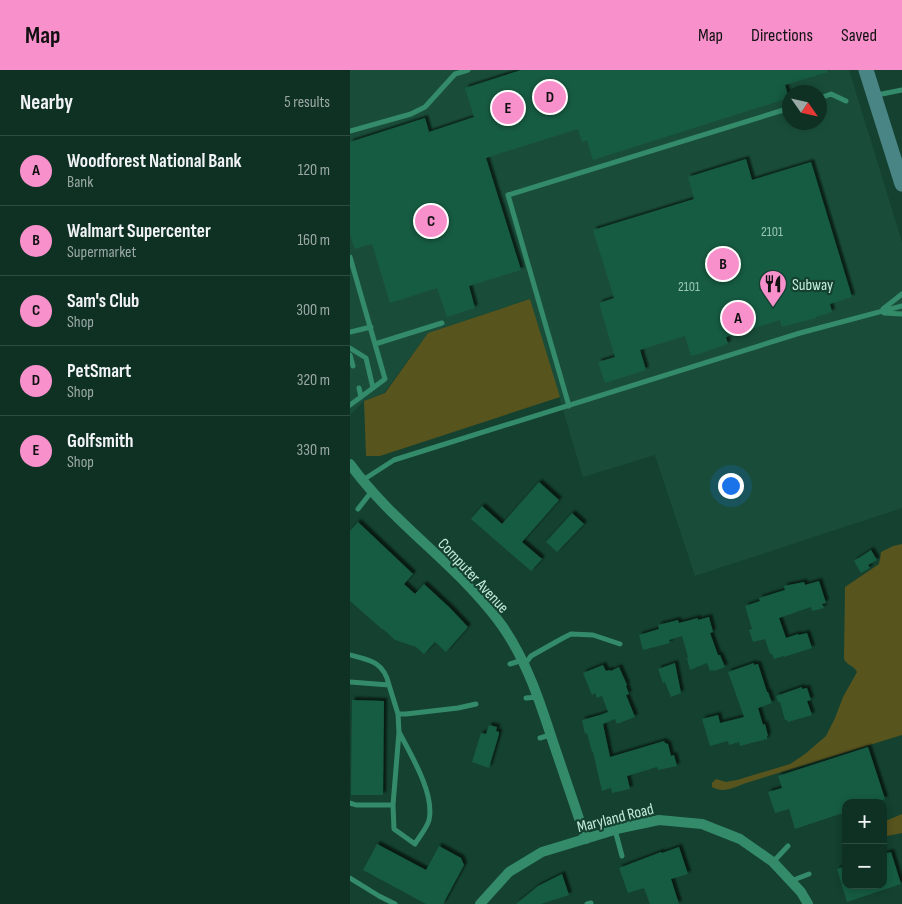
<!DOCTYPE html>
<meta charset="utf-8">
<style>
:root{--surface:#0f3124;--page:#1d3d31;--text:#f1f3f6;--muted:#9ba9a6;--line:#2f4c41;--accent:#f890cc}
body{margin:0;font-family:"Sofia Sans Condensed",sans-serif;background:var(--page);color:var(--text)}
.controls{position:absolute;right:15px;bottom:15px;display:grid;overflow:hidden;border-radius:10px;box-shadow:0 2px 8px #0003}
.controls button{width:45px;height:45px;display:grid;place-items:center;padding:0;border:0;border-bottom:1px solid var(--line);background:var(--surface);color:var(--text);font:25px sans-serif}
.compass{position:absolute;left:432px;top:15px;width:45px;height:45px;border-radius:50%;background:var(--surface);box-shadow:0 2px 8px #0003;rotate:124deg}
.you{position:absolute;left:380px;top:415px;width:18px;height:18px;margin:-12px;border:4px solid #fff;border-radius:50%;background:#1a73e8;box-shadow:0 0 0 8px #1a73e833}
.badge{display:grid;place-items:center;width:32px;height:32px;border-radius:50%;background:var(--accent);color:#111;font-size:16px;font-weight:700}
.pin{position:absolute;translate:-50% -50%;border:2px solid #fff;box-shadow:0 1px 5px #0006}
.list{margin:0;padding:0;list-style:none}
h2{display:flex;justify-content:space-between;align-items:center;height:65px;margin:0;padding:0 20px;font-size:21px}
h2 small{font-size:16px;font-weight:400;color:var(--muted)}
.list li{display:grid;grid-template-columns:32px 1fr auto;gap:15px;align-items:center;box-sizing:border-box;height:70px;padding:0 20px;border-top:1px solid var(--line)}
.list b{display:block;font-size:19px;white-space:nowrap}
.list p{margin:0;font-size:16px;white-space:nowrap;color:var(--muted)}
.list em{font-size:16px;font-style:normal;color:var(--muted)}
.map{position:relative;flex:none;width:552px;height:834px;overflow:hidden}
header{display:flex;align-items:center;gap:30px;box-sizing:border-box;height:70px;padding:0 25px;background:var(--accent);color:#111}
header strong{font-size:24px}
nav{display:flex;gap:28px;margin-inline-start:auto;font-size:18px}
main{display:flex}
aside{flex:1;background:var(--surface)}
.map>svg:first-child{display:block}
.built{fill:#194d3a;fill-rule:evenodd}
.green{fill:#58541e}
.building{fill:#185b43;filter:url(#shadow)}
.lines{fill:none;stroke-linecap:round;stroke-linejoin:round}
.lane{stroke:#348b6a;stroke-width:5}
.street{stroke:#348b6a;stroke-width:10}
.secondary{stroke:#4a8586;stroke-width:15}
.labels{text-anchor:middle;stroke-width:4.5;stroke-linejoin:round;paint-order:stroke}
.number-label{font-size:14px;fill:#98c7b3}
.poi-label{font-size:16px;fill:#c3ebd8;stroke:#144130;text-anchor:start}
.street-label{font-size:16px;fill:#c3ebd8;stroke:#144130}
</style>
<header>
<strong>Map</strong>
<nav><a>Map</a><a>Directions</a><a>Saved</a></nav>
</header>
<main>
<aside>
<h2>Nearby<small>5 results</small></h2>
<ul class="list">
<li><span class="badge">A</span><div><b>Woodforest National Bank</b><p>Bank</p></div><em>120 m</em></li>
<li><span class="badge">B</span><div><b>Walmart Supercenter</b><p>Supermarket</p></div><em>160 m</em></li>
<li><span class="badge">C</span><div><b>Sam's Club</b><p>Shop</p></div><em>300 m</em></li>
<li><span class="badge">D</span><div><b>PetSmart</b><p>Shop</p></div><em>320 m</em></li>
<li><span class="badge">E</span><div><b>Golfsmith</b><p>Shop</p></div><em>330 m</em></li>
</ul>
</aside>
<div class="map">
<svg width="552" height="834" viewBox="0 0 552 834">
<defs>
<filter id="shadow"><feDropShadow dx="3" dy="-3" stdDeviation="1" flood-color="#0009"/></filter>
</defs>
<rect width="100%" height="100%" fill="#144130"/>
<path class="built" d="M 0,0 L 499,0 L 552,172 L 552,438 L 345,506 L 305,385 L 233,407 L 180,229 L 78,263 L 34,323 L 14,331 L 0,345 ZM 440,22 L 470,22 L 470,52 L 440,52 Z"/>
<path class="green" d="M 180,229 L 210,327 L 30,386 L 16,386 L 14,331 L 35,323 L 78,263 Z
M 552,474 L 552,665 L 396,713 C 385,717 373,724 362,717 L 362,713 L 366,709 L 376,712 L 387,710 L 440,694 L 455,684 L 476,666 L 485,648 L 493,627 L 507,602 C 503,594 498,597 494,589 L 495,517 L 529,494 L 531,482 L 543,476 Z
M 552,744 L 552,763 L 537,766 L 533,766 L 533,752 Z"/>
<path class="building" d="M 171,0 L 477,0 L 478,2 L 435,15 L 439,28 L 243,90 L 237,70 L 232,72 L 228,59 L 136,88 L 171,200 L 119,216 L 125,238 L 97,247 L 87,218 L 40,233 L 22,174 L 5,179 L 0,165 L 0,72 L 75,48 L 79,62 L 124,47 L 115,18 Z
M 396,89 L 402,110 L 461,92 L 502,227 L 480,234 L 482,242 L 466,247 L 466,248 L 432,257 L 430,250 L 376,267 L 378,274 L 349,284 L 341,286 L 335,266 L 290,280 L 296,300 L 255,313 L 248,292 L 265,287 L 249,233 L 264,228 L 243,160 L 344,129 L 338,107 Z
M 189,412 L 209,430 L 172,472 L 192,489 L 181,501 L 121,449 L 132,436 L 152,454 Z
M 222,443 L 234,454 L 207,482 L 196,472 Z
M 8,452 L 63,504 L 54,514 L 65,524 L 74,514 L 100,538 L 118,557 L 96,582 L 85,572 L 74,584 L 66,577 L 45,570 L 33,559 L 33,560 L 0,531 L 0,461 Z
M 521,480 L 527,490 L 518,495 L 520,498 L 511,503 L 504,491 Z
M 469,511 L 476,533 L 472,534 L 474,538 L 462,541 L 461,537 L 429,548 L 436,568 L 448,564 L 449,565 L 457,563 L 462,578 L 434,587 L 434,586 L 424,589 L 422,584 L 420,584 L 415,569 L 403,572 L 399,560 L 402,559 L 395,536 L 410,531 L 409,528 L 435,520 L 434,516 L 454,512 L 455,515 Z
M 359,547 L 363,562 L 360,563 L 368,585 L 370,585 L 375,597 L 364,601 L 364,600 L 360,601 L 357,593 L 340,600 L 337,588 L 338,587 L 332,566 L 319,570 L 320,573 L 293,580 L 289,565 L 309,559 L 308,555 L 328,550 L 329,553 L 348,548 L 348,550 Z
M 325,593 L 331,623 L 321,627 L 315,612 L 313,613 L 308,599 Z
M 404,593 L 404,595 L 408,594 L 417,622 L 418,622 L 422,633 L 408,638 L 413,655 L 415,654 L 418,666 L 417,666 L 417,669 L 390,676 L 389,672 L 379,675 L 378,671 L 360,676 L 352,649 L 368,645 L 370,653 L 394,647 L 378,602 Z
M 253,595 L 256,601 L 260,600 L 261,601 L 269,597 L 277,615 L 276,616 L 279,624 L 276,625 L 285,647 L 267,654 L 265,649 L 253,654 L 260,687 L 314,671 L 315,673 L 318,674 L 321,686 L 324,685 L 327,696 L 308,700 L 307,697 L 277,706 L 280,719 L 262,723 L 261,718 L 252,721 L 243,682 L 242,682 L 237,663 L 235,664 L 232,650 L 250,645 L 258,642 L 252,626 L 247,628 L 245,623 L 242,625 L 233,603 Z
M 452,617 L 452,619 L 457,618 L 461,630 L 457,631 L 462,645 L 438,652 L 437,650 L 435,650 L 430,632 L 428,632 L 426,626 Z
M 2,630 L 34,631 L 33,725 L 1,725 Z
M 139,655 L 147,657 L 146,661 L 149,662 L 149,664 L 139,698 L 122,692 L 131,663 L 136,664 Z
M 518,677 L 535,729 L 525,733 L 496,733 L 496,742 L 445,759 L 439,739 L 425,743 L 418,722 L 432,718 L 428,706 Z
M 27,774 L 76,800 L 89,776 L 111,788 L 114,795 L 93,834 L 76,834 L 13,800 Z
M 329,777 L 338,804 L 321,809 L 329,834 L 300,834 L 294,818 L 278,823 L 269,798 L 311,782 L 312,783 Z
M 541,782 L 551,814 L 497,832 L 487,799 L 496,796 L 496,815 L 533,815 L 533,784 Z
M 212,804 L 219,825 L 191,834 L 166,834 L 188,816 Z"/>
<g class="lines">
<path class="lane" d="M 527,25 L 552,20
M 470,28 L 481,24 L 496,31
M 0,61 L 61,44 L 75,37 L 105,4 L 118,0
M 0,187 L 35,309 L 0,335
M 533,239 L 552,224
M 534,243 L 552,244
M 0,262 L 21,257
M 25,274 L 92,253
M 0,278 L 16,288 L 23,318
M 0,285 L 3,296
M 9,318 L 11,327
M 219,336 L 158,125 L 440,38
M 13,410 L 44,390 L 450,263 L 552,236
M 8,439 L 22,421
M 0,585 C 20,590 34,592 39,615
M 160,594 L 173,590
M 175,594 L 181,586 L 213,568 L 221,564 L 243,565 L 270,574
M 0,612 L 39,615 L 48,644 L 49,662 L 43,735 L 44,759 L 65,774 C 69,767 77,758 79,750 C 85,724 61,685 49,662
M 176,628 L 188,627
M 48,644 L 56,644 L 108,638 L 126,634
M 190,668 L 200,665
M 0,733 L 6,735 L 43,735
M 265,760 L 272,786
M 423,792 L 438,776
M 0,808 L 29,826 L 45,834
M 441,811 L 459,804
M 237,834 L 241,833"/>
<path class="street" d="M 0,394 C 44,455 110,496 153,557 C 177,592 190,632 203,672 C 214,704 225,737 236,769
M 130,834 L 159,802 L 192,782 L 271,758 L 309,750 L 352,754 L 390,769 L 423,792 L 451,822 L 458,834"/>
<path class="secondary" d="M 516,0 L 552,114"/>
</g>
<defs>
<symbol id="restaurant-pin" viewBox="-11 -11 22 30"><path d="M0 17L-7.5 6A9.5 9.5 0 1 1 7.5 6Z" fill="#f890cc" stroke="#144130"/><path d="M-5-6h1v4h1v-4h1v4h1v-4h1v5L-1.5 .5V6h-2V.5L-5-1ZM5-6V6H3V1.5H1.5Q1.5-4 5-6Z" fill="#111"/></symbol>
</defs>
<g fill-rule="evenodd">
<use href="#restaurant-pin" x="407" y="198" width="32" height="43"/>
</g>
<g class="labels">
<g class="number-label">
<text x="422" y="166">2101</text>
<text x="339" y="221">2101</text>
</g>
<g class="poi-label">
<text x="442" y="220">Subway</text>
</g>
<g class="street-label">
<text transform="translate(124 505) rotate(47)" y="6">Computer Avenue</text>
<text transform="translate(265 747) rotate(-14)" y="6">Maryland Road</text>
</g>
</g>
</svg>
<div class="controls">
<button>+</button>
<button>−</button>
</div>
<svg class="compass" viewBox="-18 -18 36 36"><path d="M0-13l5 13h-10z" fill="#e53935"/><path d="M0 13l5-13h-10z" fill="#9ba9a6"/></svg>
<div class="you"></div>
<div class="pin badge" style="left:388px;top:248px">A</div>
<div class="pin badge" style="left:373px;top:194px">B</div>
<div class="pin badge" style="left:81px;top:151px">C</div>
<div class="pin badge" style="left:200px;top:27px">D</div>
<div class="pin badge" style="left:158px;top:38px">E</div>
</div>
</main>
